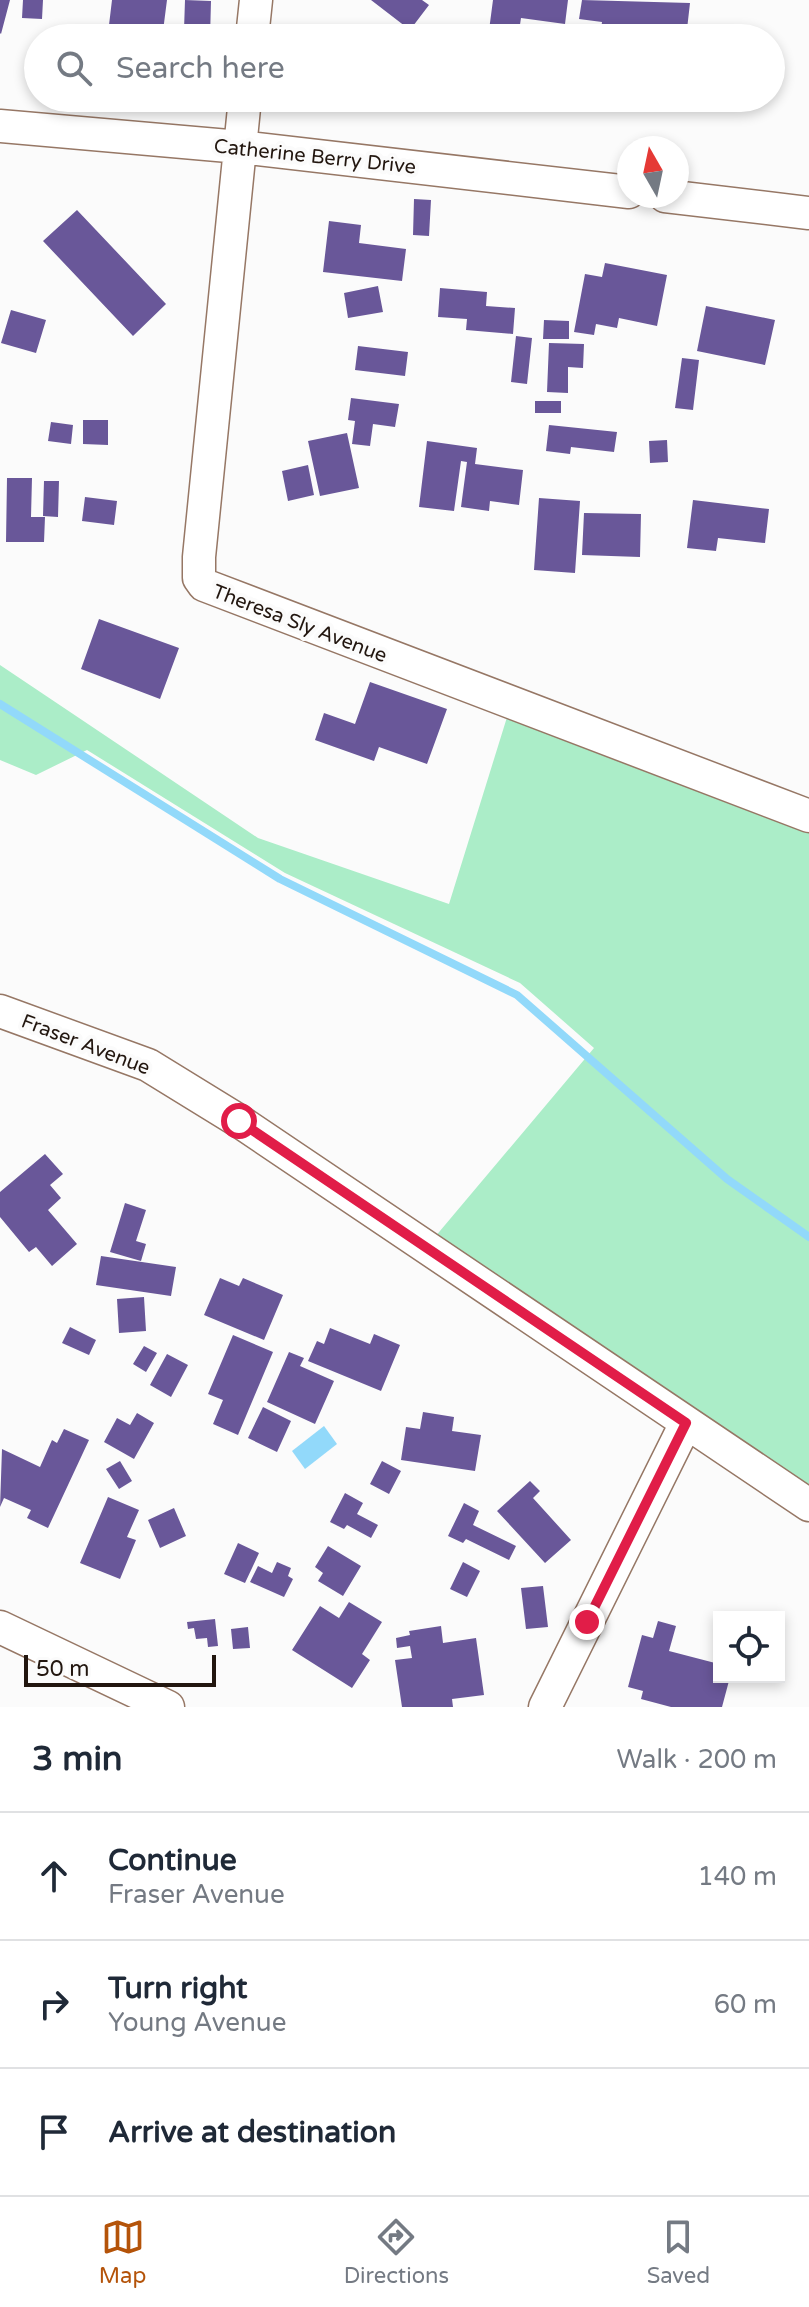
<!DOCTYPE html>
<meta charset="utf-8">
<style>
:root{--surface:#fff;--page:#f2f2f3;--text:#1f2937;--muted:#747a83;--line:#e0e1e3;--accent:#b45309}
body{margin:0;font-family:"Varela Round",sans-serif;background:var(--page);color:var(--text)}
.controls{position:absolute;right:24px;bottom:24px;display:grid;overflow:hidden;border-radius:0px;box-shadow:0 4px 12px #0003}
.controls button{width:72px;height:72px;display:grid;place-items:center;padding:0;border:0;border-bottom:2px solid var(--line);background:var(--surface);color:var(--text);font:40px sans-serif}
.compass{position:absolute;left:617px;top:136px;width:72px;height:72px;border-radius:50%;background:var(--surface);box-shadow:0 4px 12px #0003;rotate:351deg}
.scale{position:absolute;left:24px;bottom:20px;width:192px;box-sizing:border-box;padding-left:8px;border:4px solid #22160f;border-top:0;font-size:22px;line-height:28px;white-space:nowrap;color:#22160f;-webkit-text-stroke:6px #fbfbfb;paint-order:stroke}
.stop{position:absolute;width:24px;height:24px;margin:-18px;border:6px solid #e11d48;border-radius:50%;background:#fff}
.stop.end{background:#e11d48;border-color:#fff;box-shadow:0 2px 8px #0008}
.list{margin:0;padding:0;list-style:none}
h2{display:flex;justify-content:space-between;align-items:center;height:104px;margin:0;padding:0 32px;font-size:34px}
h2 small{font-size:26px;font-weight:400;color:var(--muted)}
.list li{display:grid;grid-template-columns:52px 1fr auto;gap:24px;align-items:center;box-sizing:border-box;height:128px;padding:0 32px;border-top:2px solid var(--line)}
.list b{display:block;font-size:30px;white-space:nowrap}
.list p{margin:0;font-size:26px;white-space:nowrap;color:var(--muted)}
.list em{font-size:26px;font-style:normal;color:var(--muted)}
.icon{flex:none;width:44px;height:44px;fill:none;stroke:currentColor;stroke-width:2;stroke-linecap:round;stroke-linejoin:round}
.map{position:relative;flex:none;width:809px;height:1707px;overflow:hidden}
.search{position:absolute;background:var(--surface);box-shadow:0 4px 12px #0003;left:24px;right:24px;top:24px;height:88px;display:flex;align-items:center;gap:20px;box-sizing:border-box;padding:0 28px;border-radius:44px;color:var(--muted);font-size:30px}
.sheet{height:488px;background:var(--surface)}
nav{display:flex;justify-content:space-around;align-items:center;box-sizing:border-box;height:112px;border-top:2px solid var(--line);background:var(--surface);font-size:22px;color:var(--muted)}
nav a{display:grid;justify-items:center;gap:4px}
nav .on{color:var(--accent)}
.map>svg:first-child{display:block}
.green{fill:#abedc8}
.water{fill:#92d9fa}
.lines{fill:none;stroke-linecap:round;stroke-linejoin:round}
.stream{stroke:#92d9fa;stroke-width:8}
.building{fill:#695799}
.street-casing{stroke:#967765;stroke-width:35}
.street{stroke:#fff;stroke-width:32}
.route{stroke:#e11d48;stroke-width:10}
.labels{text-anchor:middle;stroke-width:8;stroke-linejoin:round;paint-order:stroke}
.street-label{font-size:20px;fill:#22160f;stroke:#fbfbfb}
</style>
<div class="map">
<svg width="809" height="1707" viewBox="0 0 809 1707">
<rect width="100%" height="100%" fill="#fbfbfb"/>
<path class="green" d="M 0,665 L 258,838 L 449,904 L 508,714 L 809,830 L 809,1496 L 429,1244 L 594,1048 L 520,983 L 285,873 L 87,750 L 36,775 L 0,760 Z"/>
<path class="water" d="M 324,1426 L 337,1444 L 305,1469 L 292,1451 Z"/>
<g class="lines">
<path class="stream" d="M 0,704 L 280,879 L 517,995 L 727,1179 L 809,1237"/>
</g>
<path class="building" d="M 0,0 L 10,0 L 1,34 L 0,33 Z
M 23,0 L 43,0 L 42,19 L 22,18 Z
M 112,0 L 167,0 L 163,31 L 109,25 Z
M 185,0 L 211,1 L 210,38 L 166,38 L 166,29 L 184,30 Z
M 371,0 L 422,0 L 429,5 L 410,30 Z
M 493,0 L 568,0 L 565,24 L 521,18 L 518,38 L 488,38 Z
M 582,0 L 690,3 L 686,38 L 601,30 L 602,22 L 579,19 Z
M 414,199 L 431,200 L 429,236 L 413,235 Z
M 77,210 L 166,304 L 133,336 L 43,241 Z
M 329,221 L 361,225 L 359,243 L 406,249 L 402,281 L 323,272 Z
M 605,263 L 667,275 L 657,326 L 619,318 L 617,328 L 596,324 L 594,335 L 574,332 L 585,274 L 602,277 Z
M 378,286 L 383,312 L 348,318 L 344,293 Z
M 440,288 L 487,292 L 486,306 L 515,308 L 513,334 L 466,330 L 467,319 L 438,317 Z
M 706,306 L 775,320 L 765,365 L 697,351 Z
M 11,310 L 46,320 L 36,353 L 1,343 Z
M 544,320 L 569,321 L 569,339 L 543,339 Z
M 516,336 L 532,338 L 527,384 L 511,382 Z
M 549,343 L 584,344 L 583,368 L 568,367 L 568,393 L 547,392 Z
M 358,346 L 408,352 L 405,376 L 355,370 Z
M 682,358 L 699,360 L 693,410 L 675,408 Z
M 351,398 L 399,404 L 395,427 L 373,424 L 370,446 L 352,444 L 355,421 L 348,420 Z
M 535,401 L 561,401 L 561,413 L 535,413 Z
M 83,420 L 108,420 L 108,445 L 83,444 Z
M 51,422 L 73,425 L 71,444 L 48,441 Z
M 549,425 L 617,432 L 614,452 L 571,447 L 570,454 L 546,451 Z
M 347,433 L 359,488 L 320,496 L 308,441 Z
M 667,440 L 668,462 L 650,463 L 649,441 Z
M 427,441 L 477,448 L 475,464 L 523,470 L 519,505 L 490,501 L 489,511 L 461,507 L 467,462 L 461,461 L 454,511 L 419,507 Z
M 308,465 L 314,495 L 288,501 L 282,471 Z
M 7,478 L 32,478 L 31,517 L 45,517 L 44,542 L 6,542 Z
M 44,481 L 59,481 L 58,517 L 43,516 Z
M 85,497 L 117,501 L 114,525 L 82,521 Z
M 539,498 L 580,501 L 575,573 L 534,570 Z
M 693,500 L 769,509 L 765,543 L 718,538 L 716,551 L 687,548 Z
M 584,513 L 641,514 L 640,557 L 582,555 Z
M 99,619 L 179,648 L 160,699 L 81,669 Z
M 370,682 L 447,709 L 427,764 L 379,747 L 374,761 L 315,740 L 324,713 L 355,724 Z
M 45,1154 L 63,1174 L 50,1185 L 61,1198 L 48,1210 L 77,1244 L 52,1266 L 36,1247 L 29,1252 L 0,1217 L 0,1192 Z
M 125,1203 L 146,1210 L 136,1241 L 146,1244 L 141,1261 L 110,1252 Z
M 101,1256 L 176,1267 L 171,1296 L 96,1285 Z
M 220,1278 L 239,1286 L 243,1278 L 283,1295 L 264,1340 L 204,1315 Z
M 144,1297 L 146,1331 L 119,1333 L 117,1299 Z
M 70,1327 L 96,1340 L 89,1355 L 62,1343 Z
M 330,1328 L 370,1344 L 374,1334 L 400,1345 L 381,1391 L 308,1361 L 317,1341 L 324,1344 Z
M 233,1335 L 273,1352 L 238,1435 L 213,1424 L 223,1400 L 208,1394 Z
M 144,1346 L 157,1353 L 146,1372 L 133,1364 Z
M 289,1352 L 304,1358 L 300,1366 L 334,1381 L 315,1424 L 267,1402 Z
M 167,1354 L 188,1365 L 171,1397 L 150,1385 Z
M 263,1407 L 291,1421 L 277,1452 L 248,1438 Z
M 423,1412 L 454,1417 L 452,1431 L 481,1435 L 475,1471 L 401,1460 L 406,1427 L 420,1429 Z
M 137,1413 L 154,1423 L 134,1459 L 104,1442 L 117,1418 L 130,1425 Z
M 64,1429 L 89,1440 L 48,1528 L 27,1518 L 31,1510 L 4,1498 L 0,1507 L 2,1449 L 40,1467 L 52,1440 L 57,1443 Z
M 120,1461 L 132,1481 L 119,1489 L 106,1469 Z
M 382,1461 L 401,1471 L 389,1494 L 370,1484 Z
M 530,1481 L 540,1491 L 533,1498 L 571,1540 L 545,1563 L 497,1511 Z
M 345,1493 L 363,1503 L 357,1514 L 378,1525 L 371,1538 L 347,1525 L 344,1529 L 330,1522 Z
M 108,1497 L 139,1510 L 127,1537 L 136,1540 L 120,1579 L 80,1563 Z
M 464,1503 L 479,1511 L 473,1525 L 516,1546 L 509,1560 L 466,1539 L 463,1543 L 448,1536 Z
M 174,1508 L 186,1536 L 160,1548 L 148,1520 Z
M 238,1543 L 259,1553 L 245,1583 L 224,1574 Z
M 328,1546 L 361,1566 L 343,1596 L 318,1581 L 323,1573 L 315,1567 Z
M 277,1562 L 291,1568 L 288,1576 L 293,1579 L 284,1597 L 250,1582 L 258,1566 L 272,1573 Z
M 463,1562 L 480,1571 L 467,1597 L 450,1589 Z
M 543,1586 L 548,1627 L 526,1629 L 521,1588 Z
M 349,1602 L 382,1622 L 362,1654 L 370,1660 L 352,1688 L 292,1650 L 320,1606 L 339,1618 Z
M 215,1619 L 218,1646 L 208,1647 L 207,1638 L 196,1639 L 194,1628 L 188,1629 L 187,1622 Z
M 658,1621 L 676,1626 L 669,1651 L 719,1664 L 719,1677 L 730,1677 L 722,1707 L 671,1707 L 641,1699 L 643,1691 L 628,1687 L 642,1635 L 653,1638 Z
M 441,1626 L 443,1643 L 476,1638 L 484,1695 L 452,1699 L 453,1707 L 402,1707 L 395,1660 L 412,1658 L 410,1646 L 397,1648 L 396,1638 L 410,1635 L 409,1631 Z
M 248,1627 L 250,1648 L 233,1649 L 231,1629 Z"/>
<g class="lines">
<defs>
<path id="street" d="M 252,38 L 256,0
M 245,98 L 199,557 L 199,578 L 204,585 L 809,816
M 0,126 L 240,147 L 629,192
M 665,196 L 809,213
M 0,1011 L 148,1065 L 239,1121 L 809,1505
M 0,1627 L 168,1707
M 545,1707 L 686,1423"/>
</defs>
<use href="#street" class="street-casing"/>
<use href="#street" class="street"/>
</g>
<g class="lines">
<path class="route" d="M 239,1121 L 686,1423 L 587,1622"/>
</g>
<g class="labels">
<g class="street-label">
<text transform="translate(315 156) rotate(6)" y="7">Catherine Berry Drive</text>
<text transform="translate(300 623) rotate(21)" y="7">Theresa Sly Avenue</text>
<text transform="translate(86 1044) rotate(21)" y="7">Fraser Avenue</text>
</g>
</g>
</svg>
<div class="controls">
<button><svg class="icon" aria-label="locate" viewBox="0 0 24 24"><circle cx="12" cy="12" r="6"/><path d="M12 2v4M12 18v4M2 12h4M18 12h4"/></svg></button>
</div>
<svg class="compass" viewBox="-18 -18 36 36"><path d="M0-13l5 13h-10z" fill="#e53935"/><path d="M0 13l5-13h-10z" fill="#747a83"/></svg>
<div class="scale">50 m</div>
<div class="stop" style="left:239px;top:1121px"></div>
<div class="stop end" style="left:587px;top:1622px"></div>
<div class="search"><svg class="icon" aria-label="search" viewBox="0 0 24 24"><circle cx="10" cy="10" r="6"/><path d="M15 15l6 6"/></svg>Search here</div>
</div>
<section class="sheet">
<h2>3 min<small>Walk · 200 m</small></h2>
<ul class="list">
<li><svg class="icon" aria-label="ahead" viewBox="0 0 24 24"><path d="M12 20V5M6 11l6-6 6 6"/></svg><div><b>Continue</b><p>Fraser Avenue</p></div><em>140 m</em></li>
<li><svg class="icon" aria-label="right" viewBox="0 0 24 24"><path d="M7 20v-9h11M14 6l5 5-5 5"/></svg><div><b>Turn right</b><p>Young Avenue</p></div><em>60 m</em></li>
<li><svg class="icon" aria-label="arrive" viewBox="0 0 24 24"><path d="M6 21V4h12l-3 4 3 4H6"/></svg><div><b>Arrive at destination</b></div></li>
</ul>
</section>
<nav>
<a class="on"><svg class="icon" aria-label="map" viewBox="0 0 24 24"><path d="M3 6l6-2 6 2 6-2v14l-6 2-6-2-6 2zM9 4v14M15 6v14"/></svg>Map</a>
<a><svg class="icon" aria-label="directions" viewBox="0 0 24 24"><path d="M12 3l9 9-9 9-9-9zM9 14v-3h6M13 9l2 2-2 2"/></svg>Directions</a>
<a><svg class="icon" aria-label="saved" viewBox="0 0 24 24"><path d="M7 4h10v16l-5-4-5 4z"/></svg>Saved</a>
</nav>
